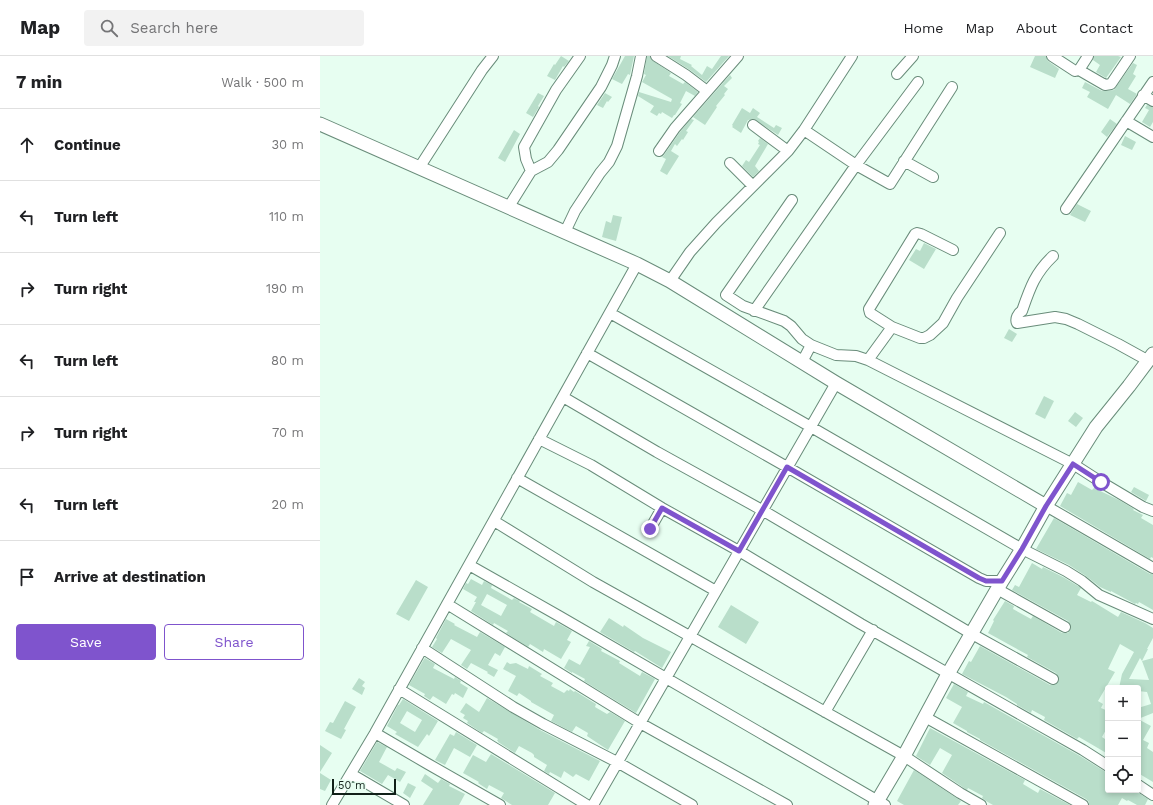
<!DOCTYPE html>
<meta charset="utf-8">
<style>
:root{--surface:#fff;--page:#f2f2f2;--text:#202124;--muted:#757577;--line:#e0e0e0;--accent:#7f54cd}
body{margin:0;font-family:"Work Sans",sans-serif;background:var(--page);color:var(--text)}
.controls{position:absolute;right:12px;bottom:12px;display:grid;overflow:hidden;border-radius:4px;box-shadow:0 2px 6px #0003}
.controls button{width:36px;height:36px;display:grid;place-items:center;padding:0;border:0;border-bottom:1px solid var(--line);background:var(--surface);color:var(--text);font:20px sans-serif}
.scale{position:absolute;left:12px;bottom:10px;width:64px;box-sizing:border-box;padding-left:4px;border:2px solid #111f18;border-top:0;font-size:11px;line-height:14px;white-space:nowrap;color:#111f18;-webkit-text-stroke:3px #e7fef1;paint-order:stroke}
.stop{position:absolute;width:12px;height:12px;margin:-9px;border:3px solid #7f54cd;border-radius:50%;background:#fff}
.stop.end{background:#7f54cd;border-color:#fff;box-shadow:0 1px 4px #0008}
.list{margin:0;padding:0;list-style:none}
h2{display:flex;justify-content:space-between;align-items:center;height:52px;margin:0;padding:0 16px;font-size:17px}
h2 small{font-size:13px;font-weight:400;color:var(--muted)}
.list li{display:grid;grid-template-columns:26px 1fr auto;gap:12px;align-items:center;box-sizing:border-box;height:72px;padding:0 16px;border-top:1px solid var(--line)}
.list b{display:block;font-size:15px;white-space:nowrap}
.list em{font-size:13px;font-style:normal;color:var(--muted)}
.actions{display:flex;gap:8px;padding:12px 16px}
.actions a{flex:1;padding:9px 0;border:1px solid var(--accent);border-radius:4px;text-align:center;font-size:14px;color:var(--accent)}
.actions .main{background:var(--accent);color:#fff}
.icon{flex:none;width:22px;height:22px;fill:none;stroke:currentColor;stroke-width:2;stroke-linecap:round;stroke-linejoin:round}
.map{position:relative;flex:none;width:833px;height:749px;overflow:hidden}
header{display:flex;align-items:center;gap:24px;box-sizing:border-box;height:56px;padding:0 20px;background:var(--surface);border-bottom:1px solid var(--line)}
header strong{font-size:19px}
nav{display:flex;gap:22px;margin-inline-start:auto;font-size:14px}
.search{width:280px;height:36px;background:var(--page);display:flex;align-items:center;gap:10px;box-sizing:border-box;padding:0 14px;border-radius:4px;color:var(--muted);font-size:15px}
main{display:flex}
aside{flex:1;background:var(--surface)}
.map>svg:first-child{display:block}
.building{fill:#b9deca;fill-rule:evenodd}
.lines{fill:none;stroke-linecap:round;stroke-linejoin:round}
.minor-casing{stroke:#698c7a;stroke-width:12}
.tertiary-casing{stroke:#698c7a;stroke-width:15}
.minor{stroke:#fff;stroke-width:10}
.tertiary{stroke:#fff;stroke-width:13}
.route{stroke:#7f54cd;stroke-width:5}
</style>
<header>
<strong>Map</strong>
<div class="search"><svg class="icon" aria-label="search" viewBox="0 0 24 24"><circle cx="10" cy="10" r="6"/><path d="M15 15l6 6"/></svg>Search here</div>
<nav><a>Home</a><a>Map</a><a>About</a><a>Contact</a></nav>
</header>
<main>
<aside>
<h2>7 min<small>Walk · 500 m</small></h2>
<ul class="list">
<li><svg class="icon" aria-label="ahead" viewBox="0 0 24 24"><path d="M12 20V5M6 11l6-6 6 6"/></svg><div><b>Continue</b></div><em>30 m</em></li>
<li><svg class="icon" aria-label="left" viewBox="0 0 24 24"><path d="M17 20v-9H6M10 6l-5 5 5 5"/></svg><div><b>Turn left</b></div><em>110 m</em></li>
<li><svg class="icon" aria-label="right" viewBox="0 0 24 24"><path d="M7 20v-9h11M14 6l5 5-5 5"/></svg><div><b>Turn right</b></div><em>190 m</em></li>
<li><svg class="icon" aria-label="left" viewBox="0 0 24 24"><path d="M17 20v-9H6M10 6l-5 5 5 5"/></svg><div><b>Turn left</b></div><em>80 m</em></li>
<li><svg class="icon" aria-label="right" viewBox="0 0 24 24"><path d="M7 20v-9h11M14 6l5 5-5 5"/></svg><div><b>Turn right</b></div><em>70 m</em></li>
<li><svg class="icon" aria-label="left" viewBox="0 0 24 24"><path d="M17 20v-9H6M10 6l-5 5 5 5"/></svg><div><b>Turn left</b></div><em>20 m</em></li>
<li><svg class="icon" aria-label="arrive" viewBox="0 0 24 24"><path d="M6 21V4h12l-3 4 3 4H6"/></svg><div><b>Arrive at destination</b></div></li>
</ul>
<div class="actions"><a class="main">Save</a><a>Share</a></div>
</aside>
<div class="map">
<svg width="833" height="749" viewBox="0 0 833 749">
<rect width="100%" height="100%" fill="#e7fef1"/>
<path class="building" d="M 241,0 L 249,5 L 244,11 L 243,10 L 235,24 L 227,20 L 234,8 L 235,9 Z
M 305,0 L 314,0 L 310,19 L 308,18 L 302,28 L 292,23 Z
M 327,0 L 330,0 L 333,5 L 351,17 L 349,20 L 363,28 L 365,26 L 378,36 L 375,40 L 366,35 L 360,47 L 362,48 L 355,59 L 354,59 L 352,62 L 342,56 L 341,58 L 339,57 L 337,60 L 330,56 L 334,50 L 318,40 L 319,36 L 351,46 L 352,43 L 322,26 L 326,19 L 324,18 Z
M 348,0 L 361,0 L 360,3 L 372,9 L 371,10 L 382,19 L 387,10 L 392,13 L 401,0 L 409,0 L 386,26 L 370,14 Z
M 715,0 L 726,0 L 728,5 L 739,13 L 735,22 L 710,11 Z
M 774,0 L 798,0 L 801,1 L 786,22 L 776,16 L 780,9 L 773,4 Z
M 813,7 L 817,9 L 813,18 L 816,20 L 808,33 L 817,38 L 810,48 L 796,39 L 788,53 L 767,41 L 770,36 L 762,32 L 765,26 L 782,35 L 786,35 L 794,34 Z
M 410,19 L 412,22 L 404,30 L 408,33 L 404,38 L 405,39 L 396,50 L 397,51 L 385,69 L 373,61 Z
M 218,37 L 224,40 L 218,50 L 219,51 L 213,61 L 206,57 Z
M 285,37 L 292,41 L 288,46 L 287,45 L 283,52 L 277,49 Z
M 827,49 L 833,51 L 833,66 L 830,71 L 822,66 L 829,54 L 825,52 Z
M 422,52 L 430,57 L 433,52 L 440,57 L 437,61 L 454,72 L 456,69 L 462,72 L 458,79 L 434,63 L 428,64 L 421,77 L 412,71 L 413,70 L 412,69 Z
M 371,63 L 374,64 L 366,75 L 368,76 L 363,84 L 362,83 L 357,90 L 355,88 L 351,95 L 359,100 L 347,119 L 340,115 L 346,103 L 342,101 L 344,99 L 360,76 Z
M 790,63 L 797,68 L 787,81 L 781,76 Z
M 194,74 L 200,78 L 185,106 L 178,102 Z
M 805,80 L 816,86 L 812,94 L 801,89 Z
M 440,82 L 448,88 L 435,110 L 439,115 L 433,121 L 422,110 L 426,104 L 429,106 L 440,89 L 438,88 L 439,86 L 438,85 Z
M 757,148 L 771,155 L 765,166 L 750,159 Z
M 293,159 L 302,161 L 296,185 L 282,181 L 286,165 L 291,167 Z
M 604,187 L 616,193 L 604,213 L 589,204 L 596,193 L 600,195 Z
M 689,273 L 697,278 L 692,286 L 684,282 Z
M 724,340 L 734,345 L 725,363 L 715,358 Z
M 755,356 L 763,362 L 756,371 L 748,365 Z
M 758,426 L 772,434 L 774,432 L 799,444 L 814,453 L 813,454 L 823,459 L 821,462 L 833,469 L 833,502 L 831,501 L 830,503 L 740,450 L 747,437 L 751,439 Z
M 814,431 L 829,439 L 826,445 L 811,436 Z
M 734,462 L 830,518 L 833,518 L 833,554 L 819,546 L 818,548 L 816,547 L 815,548 L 791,535 L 791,536 L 780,531 L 766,520 L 749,509 L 716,493 Z
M 712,507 L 722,513 L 723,511 L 743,521 L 758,530 L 761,532 L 757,539 L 771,546 L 772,545 L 798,561 L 801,556 L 825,567 L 833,572 L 833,582 L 827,593 L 828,593 L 822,605 L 820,602 L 809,623 L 829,624 L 822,605 L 833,602 L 833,657 L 818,663 L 831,670 L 823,684 L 829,687 L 827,692 L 833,696 L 833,726 L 818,717 L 818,652 L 831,648 L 827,636 L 818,635 L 818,632 L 805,630 L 804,632 L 799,632 L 802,618 L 814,596 L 800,588 L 788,613 L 795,616 L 778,645 L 783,648 L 781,652 L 788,655 L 788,670 L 782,681 L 788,685 L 788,698 L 759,681 L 757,683 L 724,664 L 725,661 L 712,654 L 711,657 L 697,649 L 697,648 L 686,641 L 642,618 L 649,605 L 651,606 L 660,590 L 730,629 L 733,629 L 738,626 L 739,623 L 736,617 L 707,601 L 708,599 L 668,577 L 674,565 L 673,564 L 685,545 L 694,550 L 693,553 L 711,563 L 713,560 L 742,577 L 748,577 L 750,574 L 751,571 L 748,565 L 692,534 L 695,529 L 699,531 Z
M 151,523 L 162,529 L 164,525 L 172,529 L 171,532 L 192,544 L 194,542 L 200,545 L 199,546 L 212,553 L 210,556 L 234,570 L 236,566 L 252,575 L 247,584 L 251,586 L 241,603 L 224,593 L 223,596 L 210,588 L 208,591 L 186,577 L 188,575 L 174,567 L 173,569 L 151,555 L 156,546 L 154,546 L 157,541 L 143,533 L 146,527 L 148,528 ZM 167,538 L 187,549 L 181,560 L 161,549 Z
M 96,524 L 108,531 L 89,565 L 76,558 Z
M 411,549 L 439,566 L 426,588 L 398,571 Z
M 289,562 L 303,571 L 304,569 L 323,582 L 351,596 L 342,612 L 315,595 L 314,596 L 280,576 Z
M 126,563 L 135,568 L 134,569 L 157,581 L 160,576 L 185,591 L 180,600 L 175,597 L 168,609 L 178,614 L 174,621 L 167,617 L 168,616 L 151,607 L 147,613 L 141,609 L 151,594 L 131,583 L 122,597 L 112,591 L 117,583 L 116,582 Z
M 269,585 L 282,593 L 281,595 L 300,605 L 299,607 L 320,620 L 322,616 L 335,623 L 316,657 L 264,625 L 265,623 L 252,616 L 252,617 L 244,612 L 249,603 L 260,609 L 270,591 L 266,590 Z
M 105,602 L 115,608 L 113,612 L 134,623 L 135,621 L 141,625 L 140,627 L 148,632 L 143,642 L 135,637 L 134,639 L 132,638 L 126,648 L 113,640 L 110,644 L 104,640 L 105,638 L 89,629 L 104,603 Z
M 187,606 L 190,608 L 196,607 L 208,613 L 209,610 L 222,618 L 220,620 L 233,627 L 231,630 L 244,637 L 247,634 L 249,635 L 250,633 L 254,636 L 255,635 L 276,648 L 275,651 L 287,658 L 290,656 L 305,665 L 288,694 L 267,680 L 268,677 L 256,670 L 252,676 L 231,665 L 234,659 L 211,646 L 211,645 L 199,637 L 197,640 L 188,635 L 196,620 L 183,613 Z
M 39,622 L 45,626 L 42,630 L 45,632 L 42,639 L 32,633 Z
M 634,628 L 648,636 L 646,640 L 663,648 L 664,646 L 760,700 L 784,715 L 788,716 L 788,734 L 814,734 L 828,743 L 825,749 L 817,749 L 808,744 L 807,745 L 802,742 L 798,749 L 769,749 L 769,746 L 766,743 L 660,684 L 660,683 L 647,676 L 647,675 L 633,667 L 642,651 L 626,642 Z
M 167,642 L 220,674 L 280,705 L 269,725 L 256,718 L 253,721 L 244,715 L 241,722 L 230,716 L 229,718 L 224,715 L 227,709 L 214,701 L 214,699 L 212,697 L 199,690 L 195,697 L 178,686 L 178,685 L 177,685 L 178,683 L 164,675 L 162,677 L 147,667 L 148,665 L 143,662 L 145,659 L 140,656 L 146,647 L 159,656 Z
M 83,643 L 118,665 L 109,680 L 107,678 L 98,691 L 75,678 L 77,676 L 67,670 L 78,649 L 79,649 ZM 87,655 L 102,664 L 95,676 L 80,667 Z
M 25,645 L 36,651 L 24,673 L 26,674 L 21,683 L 5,675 L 10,666 L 13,667 Z
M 610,672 L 705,724 L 703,728 L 718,737 L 720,733 L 750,749 L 673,749 L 666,745 L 662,742 L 663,740 L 648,732 L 647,734 L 622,717 L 632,699 L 620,692 L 610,709 L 596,700 Z
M 136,676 L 157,689 L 150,701 L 134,692 L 125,709 L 115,704 L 130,678 L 134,680 Z
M 57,686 L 67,691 L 59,706 L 75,715 L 77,712 L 86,716 L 80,726 L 68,719 L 62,728 L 40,715 Z
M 0,689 L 12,697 L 0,716 Z
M 171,698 L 235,737 L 228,749 L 192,749 L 181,742 L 184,737 L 169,729 L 167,733 L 158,727 L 159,726 L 143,717 L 153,699 L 166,706 Z
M 594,714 L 641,745 L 638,749 L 584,749 L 577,745 Z
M 0,717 L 11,724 L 5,735 L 0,733 Z
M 105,718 L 118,727 L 121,723 L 130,728 L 129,730 L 145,738 L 139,749 L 103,749 L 113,733 L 101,725 Z
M 88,727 L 96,731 L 90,742 L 83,737 Z"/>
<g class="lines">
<defs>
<path id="minor" d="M 336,0 L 366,19 L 387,35
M 732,0 L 755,15 L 759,14 L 768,0
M 759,14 L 785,29 L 791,28 L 810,0
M 577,18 L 593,0
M 823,39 L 833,45
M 806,65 L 833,81
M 433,69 L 468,95
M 484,74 L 536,109 L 570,128 L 632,31
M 339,95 L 355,72 L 418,0
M 584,105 L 613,121
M 410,107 L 433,130
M 99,112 L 162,14 L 173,0
M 211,115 L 228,106 L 238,94 L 281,31 L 292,9 L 295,0
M 472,144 L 406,239 L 423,250 L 464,265 L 471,270 L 482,283 L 491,289 L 516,299 L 536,300 L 548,304 L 753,408 L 781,426 L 823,451 L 833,455
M 188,152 L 211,115 L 206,103 L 204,91 L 236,34 L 260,0
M 746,153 L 833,26
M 245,176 L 255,155 L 280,117 L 289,106 L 297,90 L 317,20 L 321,0
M 733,200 C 715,217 710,232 702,255 C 698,257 695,263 697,267 L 735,261 L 746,263 L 758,268 L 798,288 L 827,304
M 350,225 L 370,196 L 396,167 L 468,95 L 484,74 L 532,0
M 434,255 L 536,109 L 598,26
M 290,257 L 491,371 L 702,493 L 746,515 L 762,525 L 779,539 L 833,563
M 572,271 L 550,257 L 549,253 L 595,178 L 597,177 L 601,178 L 633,194
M 267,297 L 467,411 L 659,522 L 666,525 L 682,525
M 548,304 L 572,271 L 600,282 L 604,282 L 610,279 L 623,267 L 637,242 L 680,177
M 482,306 L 491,289
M 243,341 L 337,396 L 442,454 L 652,578 L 733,623
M 219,383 L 271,409 L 342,452 L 419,495 L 541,568 L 763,694 L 788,710
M 197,422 L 396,535
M 726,450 L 833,512
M 174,465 L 273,526 L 584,700 L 640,737 L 661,749
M 330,473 L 342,452
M 149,509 L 239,560 L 565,749
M 677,533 L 745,571
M 127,548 L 320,667 L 467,749
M 102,592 L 193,651 L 223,668 L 297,706 L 372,749
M 79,633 L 267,749
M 505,656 L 553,574
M 605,661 L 763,749
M 55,677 L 108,708 L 180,749
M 31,718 L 84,749
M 818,729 L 833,739
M 12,749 L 55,677 L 317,208
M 273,749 L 516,327"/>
<path id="tertiary" d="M 0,68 L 317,208 L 350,225 L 516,327 L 726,450
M 555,749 L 584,700 L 628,618 L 682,525 L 702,493 L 726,450 L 776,371 L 809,330 L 833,298"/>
</defs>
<use href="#minor" class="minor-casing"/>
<use href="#tertiary" class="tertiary-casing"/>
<use href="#minor" class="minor"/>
<use href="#tertiary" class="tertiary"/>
</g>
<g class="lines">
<path class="route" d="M 330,473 L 342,452 L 419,495 L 467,411 L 659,522 L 666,525 L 682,525 L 702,493 L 726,450 L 753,408 L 781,426"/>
</g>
</svg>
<div class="controls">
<button>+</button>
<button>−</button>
<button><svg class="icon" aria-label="locate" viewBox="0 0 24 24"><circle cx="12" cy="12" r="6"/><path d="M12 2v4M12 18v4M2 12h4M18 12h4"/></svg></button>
</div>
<div class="scale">50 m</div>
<div class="stop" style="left:781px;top:426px"></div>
<div class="stop end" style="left:330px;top:473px"></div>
</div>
</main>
